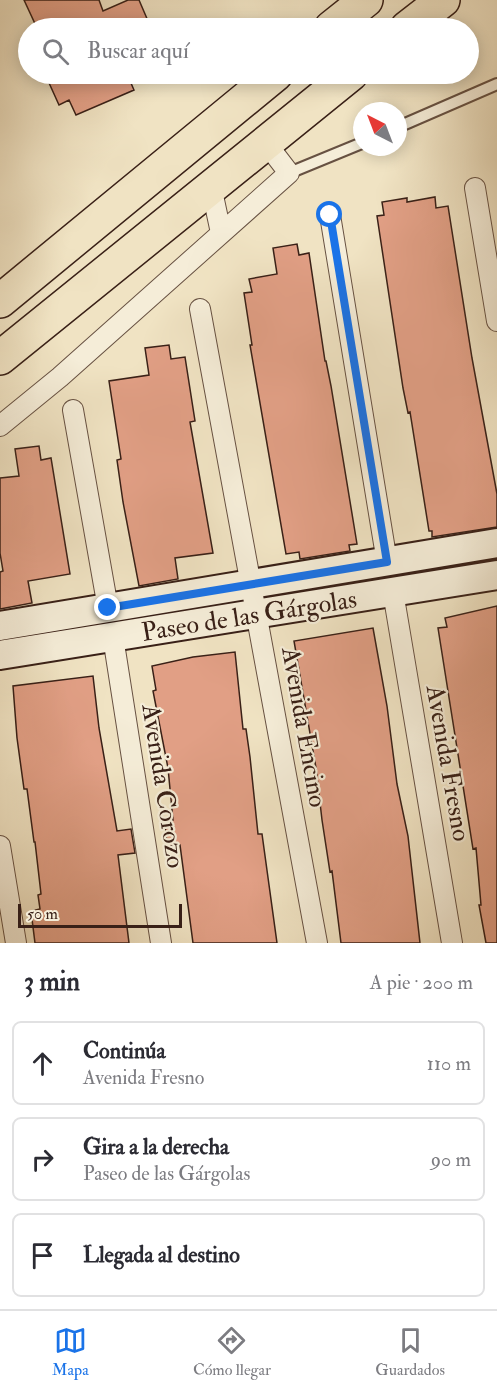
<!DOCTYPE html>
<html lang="es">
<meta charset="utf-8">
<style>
:root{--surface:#fff;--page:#f7f7f7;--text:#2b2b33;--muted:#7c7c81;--line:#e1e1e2;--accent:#1a73e8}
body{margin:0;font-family:"IM FELL Double Pica",serif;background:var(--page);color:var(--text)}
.compass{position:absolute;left:353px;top:102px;width:54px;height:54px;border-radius:50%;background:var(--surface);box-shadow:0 3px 15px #0003;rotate:318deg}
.scale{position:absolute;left:18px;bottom:15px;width:164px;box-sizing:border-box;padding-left:6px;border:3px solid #392017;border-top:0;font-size:16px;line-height:21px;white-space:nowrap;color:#392017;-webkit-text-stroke:4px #f5edd8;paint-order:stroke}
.stop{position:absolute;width:18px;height:18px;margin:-14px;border:4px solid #1a73e8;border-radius:50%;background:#fff}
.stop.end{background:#1a73e8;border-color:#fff;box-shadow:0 2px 6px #0008}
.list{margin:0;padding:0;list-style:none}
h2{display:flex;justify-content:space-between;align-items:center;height:78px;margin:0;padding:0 24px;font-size:26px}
h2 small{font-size:20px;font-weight:400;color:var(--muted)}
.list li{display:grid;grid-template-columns:39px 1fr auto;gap:18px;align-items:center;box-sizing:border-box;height:84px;margin:0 12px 12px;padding:0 12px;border:2px solid var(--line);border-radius:9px}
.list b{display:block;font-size:22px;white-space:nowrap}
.list p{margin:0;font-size:20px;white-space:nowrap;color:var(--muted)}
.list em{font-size:20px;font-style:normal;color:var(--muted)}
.icon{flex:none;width:33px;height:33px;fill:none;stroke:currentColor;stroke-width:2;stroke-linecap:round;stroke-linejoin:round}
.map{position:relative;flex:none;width:497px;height:943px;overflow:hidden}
.search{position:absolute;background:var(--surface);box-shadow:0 3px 15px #0003;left:18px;right:18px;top:18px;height:66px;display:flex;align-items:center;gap:15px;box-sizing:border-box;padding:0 21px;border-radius:33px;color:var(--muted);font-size:22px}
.sheet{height:366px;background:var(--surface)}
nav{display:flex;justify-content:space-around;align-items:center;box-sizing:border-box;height:84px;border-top:2px solid var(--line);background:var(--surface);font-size:16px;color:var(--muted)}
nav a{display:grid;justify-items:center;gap:3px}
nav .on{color:var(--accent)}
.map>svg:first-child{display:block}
.building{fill:#e19f85;stroke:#392017;stroke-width:1.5}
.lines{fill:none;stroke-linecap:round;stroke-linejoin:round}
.lane-casing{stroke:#675142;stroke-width:14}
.street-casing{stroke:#675142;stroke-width:22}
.secondary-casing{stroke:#392017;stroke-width:32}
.highway-casing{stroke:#392017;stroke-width:36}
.lane{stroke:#f5edd8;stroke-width:10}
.street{stroke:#f5edd8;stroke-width:20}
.secondary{stroke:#f5edd8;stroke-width:28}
.highway{stroke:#f0e3c3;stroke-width:33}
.route{stroke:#1a73e8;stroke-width:8}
.labels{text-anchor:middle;stroke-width:4.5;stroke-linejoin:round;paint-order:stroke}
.street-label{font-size:26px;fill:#392017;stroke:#f5edd8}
</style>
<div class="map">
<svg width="497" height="943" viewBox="0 0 497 943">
<rect width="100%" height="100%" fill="#f0e3c3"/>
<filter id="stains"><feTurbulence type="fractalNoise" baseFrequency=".00333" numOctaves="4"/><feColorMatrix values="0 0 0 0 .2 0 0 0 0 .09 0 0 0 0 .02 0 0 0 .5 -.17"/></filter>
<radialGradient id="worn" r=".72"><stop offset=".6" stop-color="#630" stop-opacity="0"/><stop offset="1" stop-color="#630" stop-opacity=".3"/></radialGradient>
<path class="building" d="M 24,0 L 99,0 L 103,11 L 128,0 L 139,0 L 151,28 L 37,28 Z
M 45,74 L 127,74 L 134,90 L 76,115 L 69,100 L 59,105 Z
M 435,197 L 436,208 L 448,206 L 472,358 L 497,494 L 497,527 L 432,537 L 432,531 L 429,531 L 410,412 L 408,413 L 403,388 L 377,216 L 384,215 L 382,202 L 407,198 L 407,202 Z
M 297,244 L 299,255 L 309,253 L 325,361 L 326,361 L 331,386 L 357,544 L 349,545 L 350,551 L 300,559 L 299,552 L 286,554 L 250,345 L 252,345 L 244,293 L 252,292 L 249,279 L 277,274 L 273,248 Z
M 169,345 L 171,359 L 185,357 L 195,421 L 190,422 L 213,553 L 175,558 L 178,579 L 139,586 L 123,502 L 117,460 L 121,459 L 109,381 L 149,375 L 145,348 Z
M 39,446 L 41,460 L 51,458 L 70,574 L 28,581 L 32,603 L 0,609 L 0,572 L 3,571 L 0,553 L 0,478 L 19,476 L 15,449 Z
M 497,606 L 497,943 L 486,943 L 479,905 L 481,905 L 476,848 L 473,849 L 438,628 L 447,627 L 445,618 Z
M 373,628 L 387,706 L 397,784 L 408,836 L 420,943 L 341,943 L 332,871 L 330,872 L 322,820 L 316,768 L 294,641 Z
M 235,652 L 243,729 L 246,729 L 250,757 L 258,834 L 262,834 L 277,943 L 193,943 L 180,845 L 167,846 L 165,821 L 173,820 L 168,768 L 153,691 L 156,690 L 152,666 L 193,657 Z
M 93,676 L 99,728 L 117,831 L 131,829 L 135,853 L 118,855 L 129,943 L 35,943 L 31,911 L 40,909 L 38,895 L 41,894 L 35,842 L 34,842 L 27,789 L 24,789 L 17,738 L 13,686 Z"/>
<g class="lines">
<defs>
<path id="lane" d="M 398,127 L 497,84
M 289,173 L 362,143"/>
<path id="street" d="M 211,186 L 221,233
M 475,188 L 497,321
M 330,215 L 387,562
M 200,309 L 317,943
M 73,410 L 108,608
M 0,426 L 60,377 L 289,173 L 266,143
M 393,592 L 452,943
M 113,637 L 161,943
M 0,846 L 16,943"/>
<path id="secondary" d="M 0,626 L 497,543
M 0,655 L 497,575"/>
<path id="highway" d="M 331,28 L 366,0
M 407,28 L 443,0
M 0,301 L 276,74
M 0,358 L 351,74"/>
</defs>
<use href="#lane" class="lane-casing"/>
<use href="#street" class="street-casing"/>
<use href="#secondary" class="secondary-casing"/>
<use href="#highway" class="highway-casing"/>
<use href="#lane" class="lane"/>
<use href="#street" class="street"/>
<use href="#secondary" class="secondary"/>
<use href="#highway" class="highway"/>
</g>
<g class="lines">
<path class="route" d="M 108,608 L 387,562 L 330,215"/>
</g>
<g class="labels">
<g class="street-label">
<text transform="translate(249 615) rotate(-9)" y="9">Paseo de las Gárgolas</text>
<text transform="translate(305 727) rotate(80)" y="9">Avenida Encino</text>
<text transform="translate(449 763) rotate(80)" y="9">Avenida Fresno</text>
<text transform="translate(164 786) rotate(81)" y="9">Avenida Corozo</text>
</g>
</g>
<rect width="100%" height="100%" filter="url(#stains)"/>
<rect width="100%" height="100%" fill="url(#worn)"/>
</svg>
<svg class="compass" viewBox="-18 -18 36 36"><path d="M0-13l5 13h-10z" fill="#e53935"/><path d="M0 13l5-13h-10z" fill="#7c7c81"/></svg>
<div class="scale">50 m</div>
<div class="stop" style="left:330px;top:215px"></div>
<div class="stop end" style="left:108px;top:608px"></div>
<div class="search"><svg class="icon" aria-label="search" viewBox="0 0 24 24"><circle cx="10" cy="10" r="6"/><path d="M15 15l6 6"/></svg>Buscar aquí</div>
</div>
<section class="sheet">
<h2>3 min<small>A pie · 200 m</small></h2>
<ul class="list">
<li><svg class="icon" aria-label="ahead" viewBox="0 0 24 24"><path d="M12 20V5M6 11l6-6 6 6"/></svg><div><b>Continúa</b><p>Avenida Fresno</p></div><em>110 m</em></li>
<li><svg class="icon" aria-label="right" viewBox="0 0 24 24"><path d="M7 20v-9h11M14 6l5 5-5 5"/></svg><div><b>Gira a la derecha</b><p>Paseo de las Gárgolas</p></div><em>90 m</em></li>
<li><svg class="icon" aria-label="arrive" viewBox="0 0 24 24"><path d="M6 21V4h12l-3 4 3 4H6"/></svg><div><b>Llegada al destino</b></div></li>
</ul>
</section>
<nav>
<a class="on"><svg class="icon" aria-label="map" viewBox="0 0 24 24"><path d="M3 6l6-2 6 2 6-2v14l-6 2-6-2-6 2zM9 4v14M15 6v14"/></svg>Mapa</a>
<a><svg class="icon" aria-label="directions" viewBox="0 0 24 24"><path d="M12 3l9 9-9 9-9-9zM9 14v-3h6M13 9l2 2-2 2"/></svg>Cómo llegar</a>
<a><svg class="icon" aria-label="saved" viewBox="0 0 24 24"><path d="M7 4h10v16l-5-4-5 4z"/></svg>Guardados</a>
</nav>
